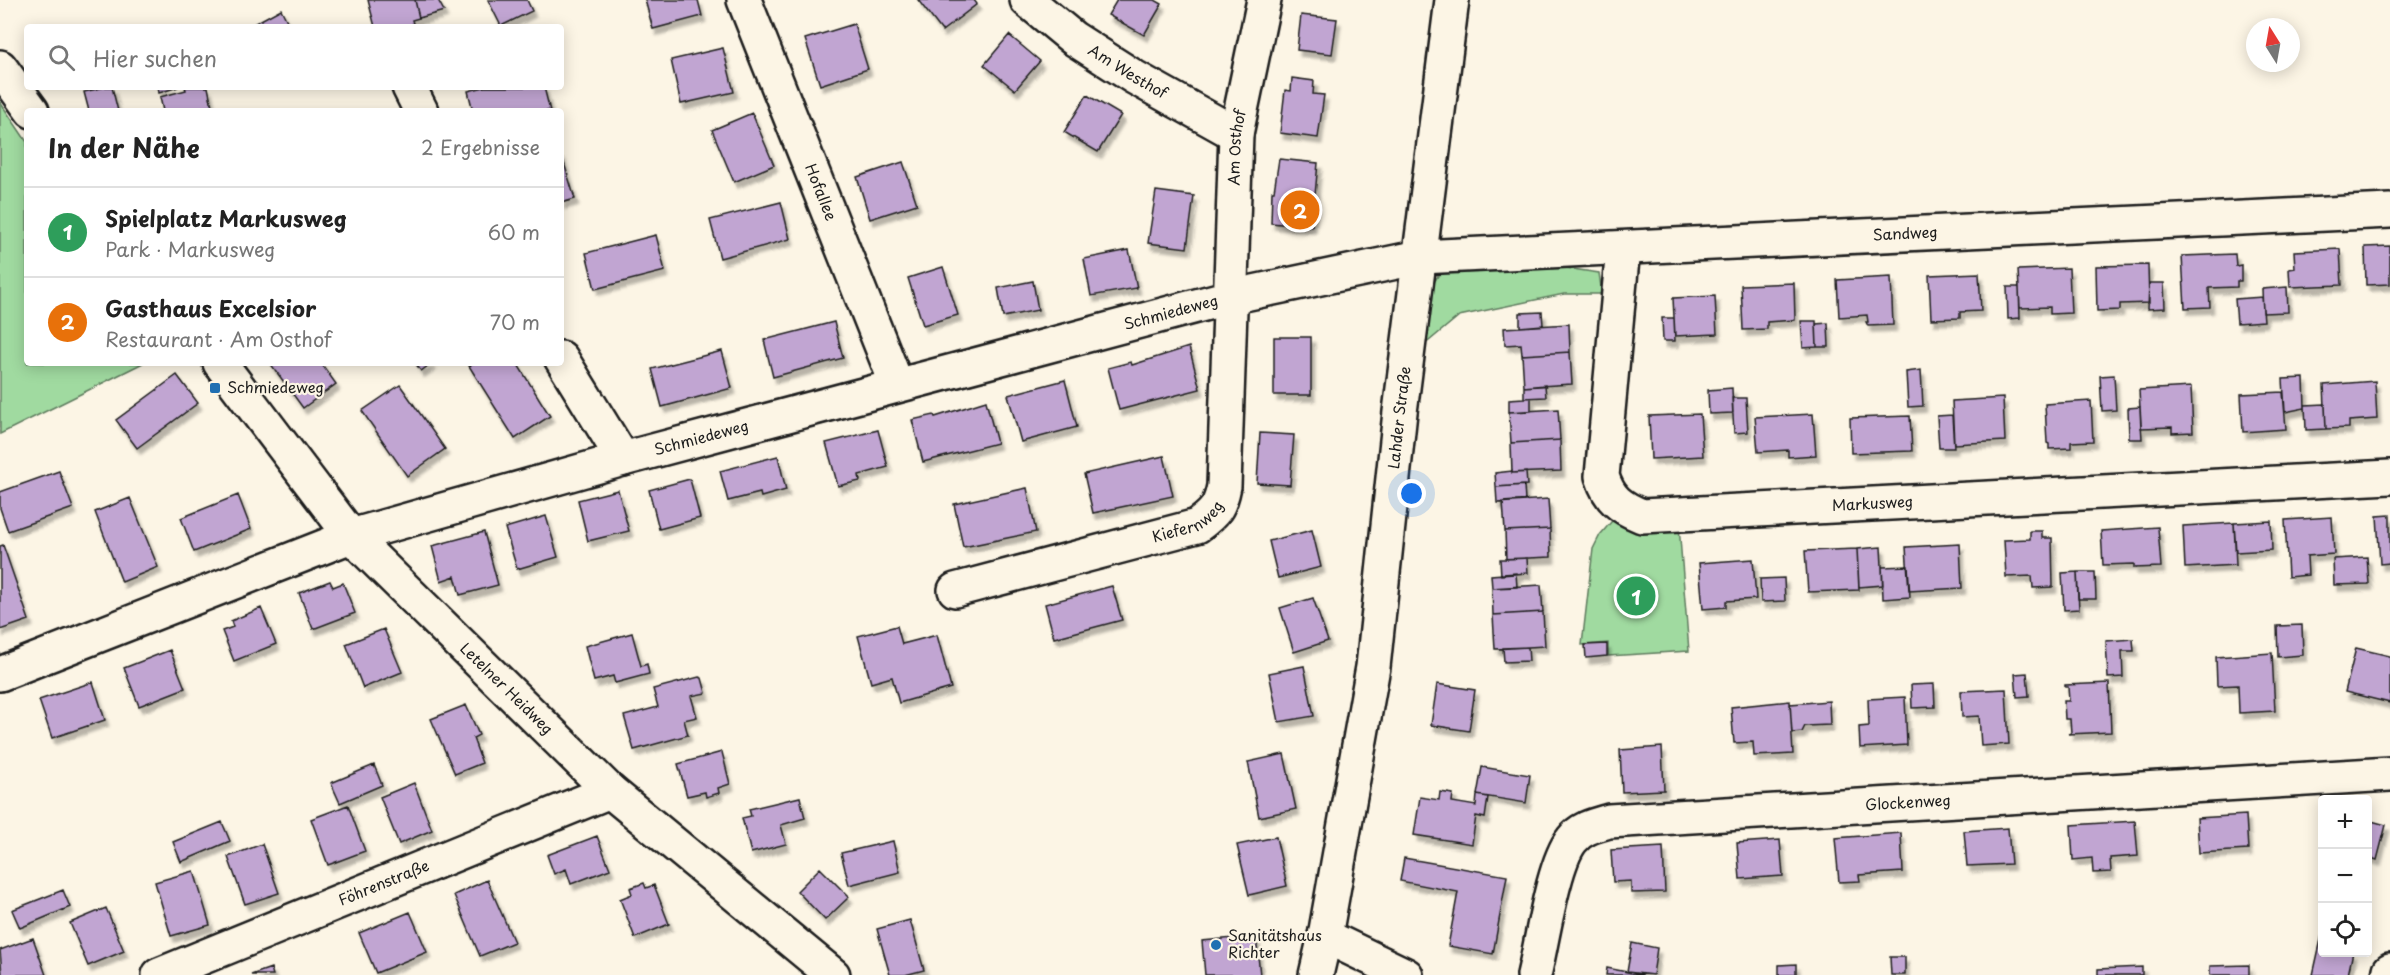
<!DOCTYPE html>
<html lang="de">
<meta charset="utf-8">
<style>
:root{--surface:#fff;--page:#f2f2f2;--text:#222;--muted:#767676;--line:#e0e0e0;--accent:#b45309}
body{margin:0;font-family:"Playpen Sans",sans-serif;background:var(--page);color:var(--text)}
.controls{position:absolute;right:18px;bottom:18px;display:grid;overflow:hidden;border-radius:6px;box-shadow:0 3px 15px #0003}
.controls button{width:54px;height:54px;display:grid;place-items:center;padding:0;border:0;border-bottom:2px solid var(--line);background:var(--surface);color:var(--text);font:30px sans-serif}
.compass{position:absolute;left:2246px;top:18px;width:54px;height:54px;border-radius:50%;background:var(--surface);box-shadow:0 3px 15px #0003;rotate:349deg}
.you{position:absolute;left:1412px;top:494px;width:21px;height:21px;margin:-15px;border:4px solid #fff;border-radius:50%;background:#1a73e8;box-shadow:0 0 0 9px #1a73e833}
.badge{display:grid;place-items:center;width:39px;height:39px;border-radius:50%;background:var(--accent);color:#fff;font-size:20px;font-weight:700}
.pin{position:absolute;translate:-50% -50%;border:3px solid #fff;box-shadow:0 2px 6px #0006}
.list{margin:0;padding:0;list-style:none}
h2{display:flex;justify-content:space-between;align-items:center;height:78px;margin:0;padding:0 24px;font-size:26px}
h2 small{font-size:20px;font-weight:400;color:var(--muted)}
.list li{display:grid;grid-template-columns:39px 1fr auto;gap:18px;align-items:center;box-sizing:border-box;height:90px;padding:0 24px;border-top:2px solid var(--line)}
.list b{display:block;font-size:22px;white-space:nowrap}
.list p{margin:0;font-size:20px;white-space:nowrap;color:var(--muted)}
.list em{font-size:20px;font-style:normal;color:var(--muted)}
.icon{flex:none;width:33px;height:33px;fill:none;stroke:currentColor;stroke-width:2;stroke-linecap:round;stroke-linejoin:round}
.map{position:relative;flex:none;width:2390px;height:975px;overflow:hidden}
.search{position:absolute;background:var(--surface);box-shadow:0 3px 15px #0003;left:24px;top:24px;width:540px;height:66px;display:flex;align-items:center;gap:15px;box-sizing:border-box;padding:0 21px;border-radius:6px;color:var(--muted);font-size:22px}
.panel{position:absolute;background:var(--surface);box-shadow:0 3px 15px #0003;left:24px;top:108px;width:540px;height:258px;border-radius:6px}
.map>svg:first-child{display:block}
.green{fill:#a0daa0;stroke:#5e7b5e;stroke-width:1.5}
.building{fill:#c1a5d2;stroke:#1c1c1c;stroke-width:1.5;filter:url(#shadow)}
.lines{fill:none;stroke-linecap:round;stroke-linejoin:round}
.minor-casing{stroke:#1c1c1c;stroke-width:38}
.minor{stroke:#fcf5e5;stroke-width:33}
.poi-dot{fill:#1f6fb2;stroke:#fcf5e5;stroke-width:2}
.labels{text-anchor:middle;stroke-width:4.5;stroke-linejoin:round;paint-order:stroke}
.street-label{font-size:15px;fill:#1c1c1c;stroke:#fcf5e5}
.poi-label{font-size:15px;fill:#1c1c1c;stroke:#fcf5e5;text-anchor:start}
</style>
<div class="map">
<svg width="2390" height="975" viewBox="0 0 2390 975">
<defs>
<filter id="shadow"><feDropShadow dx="3.5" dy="6" stdDeviation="1.5" flood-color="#0004"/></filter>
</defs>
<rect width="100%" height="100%" fill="#fcf5e5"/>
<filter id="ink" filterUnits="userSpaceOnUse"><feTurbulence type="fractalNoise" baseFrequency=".0167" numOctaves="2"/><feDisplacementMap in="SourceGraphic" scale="12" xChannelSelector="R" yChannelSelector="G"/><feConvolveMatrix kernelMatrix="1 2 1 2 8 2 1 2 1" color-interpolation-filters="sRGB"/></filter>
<g filter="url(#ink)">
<path class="green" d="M 0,102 L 27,142 L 27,363 L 143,363 L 0,434 Z
M 1450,265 L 1559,267 L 1599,273 L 1602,294 L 1564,294 L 1459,316 L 1423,346 C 1426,319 1424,280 1450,265 Z
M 1617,515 L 1679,526 L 1689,651 L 1608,656 L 1608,643 L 1582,645 L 1593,549 L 1600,535 Z"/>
<path class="building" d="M 368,0 L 415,0 L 419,18 L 412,20 L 414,27 L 375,27 Z
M 415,0 L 438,0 L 444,11 L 419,18 Z
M 488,0 L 527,0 L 532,11 L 501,26 Z
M 645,0 L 698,0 L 702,16 L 653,29 Z
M 918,0 L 974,0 L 977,4 L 942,31 Z
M 1117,0 L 1155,0 L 1162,4 L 1144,35 L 1108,15 Z
M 281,9 L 290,27 L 248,27 Z
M 1301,15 L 1337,19 L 1332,54 L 1297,50 Z
M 854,24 L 868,69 L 820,85 L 805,39 Z
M 1009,35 L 1040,61 L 1015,90 L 984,65 Z
M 723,48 L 734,92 L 681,104 L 671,60 Z
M 1292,78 L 1314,81 L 1313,94 L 1324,95 L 1318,138 L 1280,133 L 1285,90 L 1291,91 Z
M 105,87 L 112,87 L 118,111 L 89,111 L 84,92 Z
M 158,87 L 178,87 L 159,93 Z
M 185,87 L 208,87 L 213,111 L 163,111 L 160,97 L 186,90 Z
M 484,87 L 544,87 L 550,111 L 473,111 L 468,91 Z
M 1087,95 L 1121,115 L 1098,152 L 1064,132 Z
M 752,113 L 774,165 L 734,182 L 712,130 Z
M 561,153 L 575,199 L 561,203 Z
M 1279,159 L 1318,163 L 1312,227 L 1271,223 L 1272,191 L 1274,191 Z
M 903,162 L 917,204 L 870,219 L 857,177 Z
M 1156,191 L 1194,196 L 1187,248 L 1148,243 Z
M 781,202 L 790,239 L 720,258 L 710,220 Z
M 656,235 L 665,271 L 595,289 L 586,253 Z
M 2390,246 L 2390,284 L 2366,285 L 2365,247 Z
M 2340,249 L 2342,285 L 2290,287 L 2289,269 L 2295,268 L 2294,251 Z
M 1129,250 L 1137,288 L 1091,296 L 1084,259 Z
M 2235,254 L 2236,266 L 2241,265 L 2241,281 L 2237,281 L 2237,287 L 2209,288 L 2210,307 L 2185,308 L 2182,256 Z
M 2148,265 L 2149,303 L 2120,304 L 2120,310 L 2097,311 L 2096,266 Z
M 943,267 L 958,315 L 923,325 L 908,278 Z
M 2069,268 L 2071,313 L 2050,314 L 2050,307 L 2020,308 L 2018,270 Z
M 1979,273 L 1981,311 L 1960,312 L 1960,318 L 1931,319 L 1929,275 Z
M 1891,277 L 1893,325 L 1868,326 L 1866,322 L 1868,322 L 1867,315 L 1839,317 L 1837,280 Z
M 1033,281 L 1038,310 L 1003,317 L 998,288 Z
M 1794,283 L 1795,320 L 1767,322 L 1767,329 L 1743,330 L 1741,285 Z
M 2149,283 L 2164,283 L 2165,308 L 2148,309 Z
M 2007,287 L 2019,287 L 2020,318 L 2008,319 Z
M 2287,287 L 2288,312 L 2263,313 L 2262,289 Z
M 1715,296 L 1717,334 L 1675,336 L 1673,298 Z
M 2262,297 L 2264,321 L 2237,323 L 2235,299 Z
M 1542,312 L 1543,325 L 1520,327 L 1520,313 Z
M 1662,318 L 1674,318 L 1675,341 L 1663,341 Z
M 1801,321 L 1816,321 L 1817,347 L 1803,348 Z
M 834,322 L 843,358 L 773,377 L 764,340 Z
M 1828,323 L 1829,347 L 1817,347 L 1816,324 Z
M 1569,324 L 1570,352 L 1522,355 L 1521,344 L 1505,345 L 1504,328 Z
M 1274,337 L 1311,337 L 1311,395 L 1274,395 Z
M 1189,347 L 1200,389 L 1119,410 L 1108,368 L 1131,362 L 1132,365 Z
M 722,351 L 732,388 L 662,407 L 652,369 Z
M 1570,352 L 1572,384 L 1524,387 L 1522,355 Z
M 270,363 L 321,363 L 336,384 L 303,408 Z
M 415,363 L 432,363 L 421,371 Z
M 474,363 L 517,363 L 550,416 L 515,439 L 469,366 Z
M 1921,370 L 1923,406 L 1908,407 L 1906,372 Z
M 177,375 L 198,403 L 137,448 L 116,420 Z
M 2114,375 L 2116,410 L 2102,411 L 2100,376 Z
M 2304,378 L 2305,408 L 2285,412 L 2283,379 Z
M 1065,380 L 1077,427 L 1021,442 L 1008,395 Z
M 2375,381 L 2377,419 L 2349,421 L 2349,428 L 2326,429 L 2324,385 Z
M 400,385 L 445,449 L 407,476 L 362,411 Z
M 1545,385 L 1546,397 L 1524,398 L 1524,387 Z
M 2191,387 L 2193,432 L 2172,433 L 2172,427 L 2141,428 L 2139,390 Z
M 1732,388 L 1733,413 L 1709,414 L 1708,390 Z
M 2283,392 L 2286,429 L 2243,432 L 2241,394 Z
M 1524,398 L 1531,398 L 1531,411 L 1509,412 L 1509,399 Z
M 1732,398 L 1746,398 L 1748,432 L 1734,433 Z
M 2003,398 L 2005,441 L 1954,444 L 1952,401 Z
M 986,401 L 997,443 L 923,462 L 912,420 L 934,415 L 935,417 Z
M 2091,401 L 2093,441 L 2071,442 L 2071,448 L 2049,449 L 2049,444 L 2047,443 L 2045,404 Z
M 2325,404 L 2326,429 L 2306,430 L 2305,405 Z
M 2140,407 L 2142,439 L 2129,439 L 2128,408 Z
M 1558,409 L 1560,440 L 1511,443 L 1509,412 Z
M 1700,414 L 1703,456 L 1651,459 L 1649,416 Z
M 1813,414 L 1816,455 L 1788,457 L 1788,450 L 1758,452 L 1755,417 Z
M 1952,415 L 1954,448 L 1939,448 L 1937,416 Z
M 1910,416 L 1912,451 L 1851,453 L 1850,418 Z
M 878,430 L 888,467 L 859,475 L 860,481 L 838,486 L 826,443 Z
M 1260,433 L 1294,435 L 1290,485 L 1257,483 Z
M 1560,440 L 1561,471 L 1512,473 L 1511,443 Z
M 778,456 L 786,490 L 761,497 L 760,493 L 728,501 L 720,471 Z
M 1164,456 L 1173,496 L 1093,513 L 1084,474 Z
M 59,471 L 73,508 L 8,531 L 0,508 L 0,492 Z
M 1512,471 L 1512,473 L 1526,472 L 1527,485 L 1496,487 L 1495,473 Z
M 690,479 L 700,518 L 659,529 L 649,490 Z
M 1524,485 L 1525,501 L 1497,503 L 1496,487 Z
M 1027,488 L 1036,532 L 963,547 L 954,504 Z
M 618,490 L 629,531 L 588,541 L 578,500 Z
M 238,495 L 251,529 L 194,552 L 181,518 Z
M 130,498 L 158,567 L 122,582 L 95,512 Z
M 1548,499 L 1550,529 L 1505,531 L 1503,502 Z
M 2390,515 L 2390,563 L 2380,564 L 2377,516 Z
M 546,516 L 558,557 L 517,569 L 505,528 Z
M 2332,517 L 2334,554 L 2307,556 L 2308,575 L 2288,577 L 2285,520 Z
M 2271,521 L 2272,550 L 2236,552 L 2234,523 Z
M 2234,523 L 2236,565 L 2185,568 L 2183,526 Z
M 2158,527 L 2161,567 L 2134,568 L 2134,564 L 2103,565 L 2101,531 Z
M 1550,529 L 1551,557 L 1506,559 L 1505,531 Z
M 1312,530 L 1321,567 L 1278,578 L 1269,541 Z
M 2030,531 L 2042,531 L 2042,538 L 2052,538 L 2053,587 L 2033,588 L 2032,576 L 2006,577 L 2004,540 L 2030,539 Z
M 484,532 L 498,585 L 460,595 L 455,576 L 441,581 L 432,546 Z
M 1960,544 L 1962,588 L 1909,591 L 1906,547 Z
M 3,545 L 29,620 L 0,630 L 0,546 Z
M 1881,547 L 1883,585 L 1859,587 L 1857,549 Z
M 1857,549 L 1859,590 L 1808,592 L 1805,551 Z
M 2367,557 L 2369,584 L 2334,585 L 2333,559 Z
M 1527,558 L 1528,573 L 1501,575 L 1500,559 Z
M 1753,559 L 1756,599 L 1726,601 L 1726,607 L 1703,609 L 1699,563 Z
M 1908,566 L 1910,597 L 1883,599 L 1882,567 Z
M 2077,572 L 2095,572 L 2096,599 L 2078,599 Z
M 2077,572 L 2079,609 L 2064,610 L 2062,573 Z
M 1516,573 L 1517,587 L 1492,588 L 1491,575 Z
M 1784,578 L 1785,601 L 1761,602 L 1760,579 Z
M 330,581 L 333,587 L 343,583 L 355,613 L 313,629 L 299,593 Z
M 1541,585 L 1543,612 L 1493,615 L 1492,588 Z
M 1112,586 L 1122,620 L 1054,638 L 1045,604 Z
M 1313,598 L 1328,641 L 1294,652 L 1280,608 Z
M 261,608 L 276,644 L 234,661 L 222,631 L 233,627 L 231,621 Z
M 1543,612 L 1545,646 L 1495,649 L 1493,615 Z
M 2302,625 L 2303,655 L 2278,657 L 2277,626 Z
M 897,626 L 902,644 L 937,635 L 951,688 L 899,703 L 892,677 L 871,683 L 858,636 Z
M 384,629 L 402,672 L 363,688 L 346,644 Z
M 632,633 L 641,666 L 647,664 L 649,674 L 615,683 L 613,676 L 594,681 L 585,646 Z
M 2133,639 L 2134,651 L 2122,651 L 2123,677 L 2108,678 L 2106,641 Z
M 1607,644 L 1607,656 L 1586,658 L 1585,645 Z
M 1528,647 L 1529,661 L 1504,662 L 1503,648 Z
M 2356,648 L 2390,656 L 2390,703 L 2345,692 Z
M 170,650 L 185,688 L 139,706 L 124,668 Z
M 2272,653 L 2275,711 L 2239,713 L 2238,685 L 2217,686 L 2216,657 Z
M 1304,666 L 1314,716 L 1279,722 L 1269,673 Z
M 2027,673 L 2029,696 L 2017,697 L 2015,674 Z
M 699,677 L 702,678 L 706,693 L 691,696 L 697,717 L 684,720 L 688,735 L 634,750 L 624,716 L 658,707 L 653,689 Z
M 93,682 L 105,720 L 52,738 L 39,700 Z
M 2109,683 L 2111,732 L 2068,734 L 2071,733 L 2070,719 L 2065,719 L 2064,701 L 2069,701 L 2068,687 L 2065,687 L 2065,685 Z
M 1437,684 L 1475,690 L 1469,731 L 1431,725 Z
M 1934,684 L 1935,707 L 1912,708 L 1911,685 Z
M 2006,689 L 2009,744 L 1981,746 L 1979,716 L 1962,717 L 1961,691 Z
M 1905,697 L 1907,745 L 1860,748 L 1859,727 L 1869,726 L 1868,699 Z
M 1790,701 L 1793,754 L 1754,756 L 1753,742 L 1734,743 L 1731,707 Z
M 1829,701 L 1830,725 L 1805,726 L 1802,732 L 1792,733 L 1790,704 Z
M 466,705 L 479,735 L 473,738 L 482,763 L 455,774 L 431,719 Z
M 1662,747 L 1664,790 L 1622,792 L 1620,750 Z
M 722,752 L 730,784 L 718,788 L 719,793 L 706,797 L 705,792 L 687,796 L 678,764 Z
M 1284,754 L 1296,809 L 1259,817 L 1248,762 Z
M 374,765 L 382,785 L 340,803 L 331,783 Z
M 1482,767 L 1530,775 L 1526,803 L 1477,795 Z
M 414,783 L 432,830 L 399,844 L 380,797 Z
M 1440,792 L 1453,794 L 1452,802 L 1476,806 L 1477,795 L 1488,797 L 1485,818 L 1476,816 L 1472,844 L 1414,835 L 1420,797 L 1439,800 Z
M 800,797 L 805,818 L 781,825 L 786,844 L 751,853 L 742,818 L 751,816 L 749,809 Z
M 348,805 L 365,851 L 328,865 L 311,819 Z
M 2246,815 L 2248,850 L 2199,853 L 2197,818 Z
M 2368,820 L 2386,825 L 2377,860 L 2368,857 Z
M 2135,821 L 2138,856 L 2110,858 L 2111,872 L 2093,873 L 2092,858 L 2073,860 L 2071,825 Z
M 222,822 L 230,841 L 181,862 L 173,842 Z
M 2008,828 L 2011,864 L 1967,866 L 1964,831 Z
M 1901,833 L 1903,872 L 1859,875 L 1860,881 L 1839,882 L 1835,838 Z
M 597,836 L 610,869 L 571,884 L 566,869 L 554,874 L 547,855 Z
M 1276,837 L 1287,886 L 1249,895 L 1237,845 Z
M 1780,840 L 1783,876 L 1740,879 L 1737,843 Z
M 893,841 L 900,872 L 849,885 L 841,853 Z
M 262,844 L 279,893 L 245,904 L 228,857 Z
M 1663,847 L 1665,892 L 1631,893 L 1631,881 L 1613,882 L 1611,850 Z
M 1404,858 L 1507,876 L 1493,954 L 1448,946 L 1458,892 L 1400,881 Z
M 820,868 L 849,897 L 825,920 L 797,891 Z
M 194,871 L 210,925 L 171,936 L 155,882 Z
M 487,880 L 514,942 L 480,956 L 454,895 Z
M 644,883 L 646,888 L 654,885 L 669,924 L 635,938 L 620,899 L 632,894 L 630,888 Z
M 63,890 L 70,907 L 20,928 L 12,910 Z
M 106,908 L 124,951 L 88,966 L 70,923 Z
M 410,912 L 427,952 L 376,973 L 359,933 Z
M 910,920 L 924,970 L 905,975 L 890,975 L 877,929 Z
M 2322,935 L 2322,952 L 2353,952 L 2348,975 L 2313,975 Z
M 1256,936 L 1260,975 L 1205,975 L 1202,941 Z
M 33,938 L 46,975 L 2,975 L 0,950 Z
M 1632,943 L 1657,948 L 1653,975 L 1627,972 Z
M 1890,957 L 1905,957 L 1905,975 L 1891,975 Z
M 1796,964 L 1796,975 L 1779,975 L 1779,965 Z
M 2249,965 L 2249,975 L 2210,975 L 2210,966 Z
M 2142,967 L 2142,975 L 2098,975 L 2098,969 Z
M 271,968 L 273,975 L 251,975 Z
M 1607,968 L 1627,972 L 1643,975 L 1606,975 Z"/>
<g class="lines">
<defs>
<g id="minor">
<path id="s1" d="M 744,0 L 897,385"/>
<path id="s2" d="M 1027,0 L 1073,38 L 1134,77 L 1236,134"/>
<path d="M 0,67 L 32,111"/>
<path d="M 409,87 L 421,111"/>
<path id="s3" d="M 1623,248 L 1602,476 C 1609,499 1620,507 1642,516 L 2390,477"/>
<path d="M 561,358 L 623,459"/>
<path id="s4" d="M 220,363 L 351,536 L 610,791 L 833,975"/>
<path id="s5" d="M 955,590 L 1197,526 C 1215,513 1220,507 1224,486 L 1236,134 L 1264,0"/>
<path id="s6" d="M 0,674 L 351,536 L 623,459 L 1230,297 L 1420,257 L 2390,211"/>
<path d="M 1325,936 L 1406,975"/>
<path id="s7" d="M 159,975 L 610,791"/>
<path id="s8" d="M 1316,975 L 1325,936 L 1373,667 L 1400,412 L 1452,0"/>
<path id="s9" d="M 1534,975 C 1542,943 1553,863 1572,840 C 1581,828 1595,825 1609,821 L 2390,774"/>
<path d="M 2389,975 L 2390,970"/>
</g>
</defs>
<use href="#minor" class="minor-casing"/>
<use href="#minor" class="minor"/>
</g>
</g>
<g class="poi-dot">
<rect x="209" y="382" width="12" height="12" rx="3"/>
<circle cx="1216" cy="945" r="6"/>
</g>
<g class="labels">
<g class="street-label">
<text dy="5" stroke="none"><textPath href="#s2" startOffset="124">Am Westhof</textPath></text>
<text dy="5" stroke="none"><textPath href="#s5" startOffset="639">Am Osthof</textPath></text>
<text dy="5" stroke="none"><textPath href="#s1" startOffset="207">Hofallee</textPath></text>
<text dy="5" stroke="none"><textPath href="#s6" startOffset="1968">Sandweg</textPath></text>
<text dy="5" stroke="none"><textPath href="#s6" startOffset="1227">Schmiedeweg</textPath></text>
<text dy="5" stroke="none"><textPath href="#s8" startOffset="564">Lahder Straße</textPath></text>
<text dy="5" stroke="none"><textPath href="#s6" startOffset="741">Schmiedeweg</textPath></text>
<text dy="5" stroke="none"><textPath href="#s3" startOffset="519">Markusweg</textPath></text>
<text dy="5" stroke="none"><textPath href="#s5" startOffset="244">Kiefernweg</textPath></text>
<text dy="5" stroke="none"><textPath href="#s4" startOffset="435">Letelner Heidweg</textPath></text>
<text dy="5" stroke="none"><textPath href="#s9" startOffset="483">Glockenweg</textPath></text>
<text dy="5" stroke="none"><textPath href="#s7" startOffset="243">Föhrenstraße</textPath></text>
</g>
<g class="poi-label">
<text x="227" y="393">Schmiedeweg</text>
<text x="1228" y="941">Sanitätshaus<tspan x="1228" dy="17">Richter</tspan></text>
</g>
</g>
</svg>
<div class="controls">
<button>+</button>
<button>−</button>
<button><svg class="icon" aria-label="locate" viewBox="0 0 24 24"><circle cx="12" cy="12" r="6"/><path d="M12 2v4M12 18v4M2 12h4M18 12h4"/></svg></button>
</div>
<svg class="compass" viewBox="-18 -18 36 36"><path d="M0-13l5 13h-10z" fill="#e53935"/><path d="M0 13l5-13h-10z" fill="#767676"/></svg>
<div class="you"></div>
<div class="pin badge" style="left:1636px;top:596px;background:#2e9e5b">1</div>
<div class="pin badge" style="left:1300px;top:210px;background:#e8710a">2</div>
<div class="search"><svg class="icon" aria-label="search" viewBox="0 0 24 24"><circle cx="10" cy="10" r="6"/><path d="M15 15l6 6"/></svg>Hier suchen</div>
<section class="panel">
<h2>In der Nähe<small>2 Ergebnisse</small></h2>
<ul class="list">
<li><span class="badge" style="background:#2e9e5b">1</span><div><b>Spielplatz Markusweg</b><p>Park · Markusweg</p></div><em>60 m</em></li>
<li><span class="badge" style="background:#e8710a">2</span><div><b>Gasthaus Excelsior</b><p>Restaurant · Am Osthof</p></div><em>70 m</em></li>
</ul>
</section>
</div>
